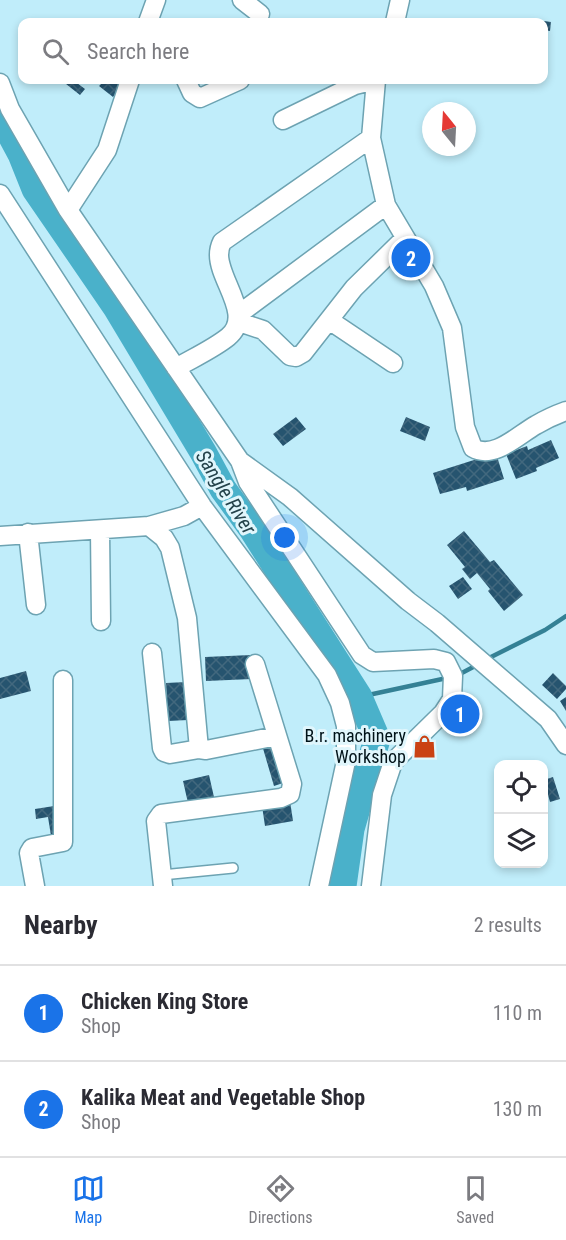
<!DOCTYPE html>
<style>
:root{--surface:#fff;--page:#f2f2f3;--text:#2b2b33;--muted:#7c7c81;--line:#e1e1e2;--accent:#1a73e8}
body{margin:0;font-family:"Roboto Condensed",sans-serif;background:var(--page);color:var(--text)}
.controls{position:absolute;right:18px;bottom:18px;display:grid;overflow:hidden;border-radius:12px;box-shadow:0 3px 9px #0003}
.controls button{width:54px;height:54px;display:grid;place-items:center;padding:0;border:0;border-bottom:2px solid var(--line);background:var(--surface);color:var(--text);font:30px sans-serif}
.compass{position:absolute;left:422px;top:102px;width:54px;height:54px;border-radius:50%;background:var(--surface);box-shadow:0 3px 9px #0003;rotate:342deg}
.you{position:absolute;left:285px;top:538px;width:21px;height:21px;margin:-15px;border:4px solid #fff;border-radius:50%;background:#1a73e8;box-shadow:0 0 0 9px #1a73e833}
.badge{display:grid;place-items:center;width:39px;height:39px;border-radius:50%;background:var(--accent);color:#fff;font-size:20px;font-weight:700}
.pin{position:absolute;translate:-50% -50%;border:3px solid #fff;box-shadow:0 2px 6px #0006}
.list{margin:0;padding:0;list-style:none}
h2{display:flex;justify-content:space-between;align-items:center;height:78px;margin:0;padding:0 24px;font-size:26px}
h2 small{font-size:20px;font-weight:400;color:var(--muted)}
.list li{display:grid;grid-template-columns:39px 1fr auto;gap:18px;align-items:center;box-sizing:border-box;height:96px;padding:0 24px;border-top:2px solid var(--line)}
.list b{display:block;font-size:22px;white-space:nowrap}
.list p{margin:0;font-size:20px;white-space:nowrap;color:var(--muted)}
.list em{font-size:20px;font-style:normal;color:var(--muted)}
.icon{flex:none;width:33px;height:33px;fill:none;stroke:currentColor;stroke-width:2;stroke-linecap:round;stroke-linejoin:round}
.map{position:relative;flex:none;width:566px;height:886px;overflow:hidden}
.search{position:absolute;background:var(--surface);box-shadow:0 3px 9px #0003;left:18px;right:18px;top:18px;height:66px;display:flex;align-items:center;gap:15px;box-sizing:border-box;padding:0 21px;border-radius:12px;color:var(--muted);font-size:22px}
.sheet{height:270px;background:var(--surface)}
nav{display:flex;justify-content:space-around;align-items:center;box-sizing:border-box;height:84px;border-top:2px solid var(--line);background:var(--surface);font-size:16px;color:var(--muted)}
nav a{display:grid;justify-items:center;gap:3px}
nav .on{color:var(--accent)}
.map>svg:first-child{display:block}
.lines{fill:none;stroke-linecap:round;stroke-linejoin:round}
.stream{stroke:#348195;stroke-width:4.5}
.river{stroke:#4ab1ca;stroke-width:27}
.building{fill:url(#building-cross-hatch)}
.service-casing{stroke:#6da3b2;stroke-width:12}
.minor-casing{stroke:#6da3b2;stroke-width:21}
.service{stroke:#fff;stroke-width:9}
.minor{stroke:#fff;stroke-width:18}
.labels{text-anchor:middle;stroke-width:6;stroke-linejoin:round;paint-order:stroke}
.poi-label{font-size:18px;fill:#001218;stroke:#e0f6fc;text-anchor:end}
.water-label{font-size:20px;font-style:italic;fill:#24434b;stroke:#e0f6fc}
</style>
<div class="map">
<svg width="566" height="886" viewBox="0 0 566 886">
<defs>
<pattern id="building-cross-hatch" width="8" height="8" patternUnits="userSpaceOnUse" patternTransform="scale(1.5)"><rect width="8" height="8" fill="#26546f"/><path d="M0 0l8 8M0 8l8-8" fill="none" stroke="#42687e"/></pattern>
</defs>
<rect width="100%" height="100%" fill="#c0edfa"/>
<g class="lines">
<path class="stream" d="M 487,659 L 545,630 L 566,616
M 458,675 L 477,665
M 359,697 L 447,678"/>
<path class="river" d="M 0,115 L 21,154 L 35,189 L 116,307 L 203,452 L 223,489 L 252,529 L 359,697 L 377,739 L 351,829 L 343,886"/>
</g>
<path class="building" d="M 544,21 L 551,22 L 550,31 L 544,30 Z
M 61,80 L 73,80 L 85,89 L 80,95 Z
M 105,80 L 127,80 L 113,97 L 99,86 Z
M 296,417 L 306,429 L 283,446 L 273,434 Z
M 406,417 L 430,427 L 425,441 L 400,431 Z
M 551,440 L 559,458 L 536,468 L 537,471 L 516,479 L 506,454 L 527,446 L 528,450 Z
M 496,453 L 504,479 L 467,491 L 466,487 L 440,494 L 433,473 Z
M 464,531 L 490,562 L 494,560 L 523,595 L 504,611 L 488,591 L 490,589 L 477,573 L 470,579 L 462,569 L 465,567 L 447,545 Z
M 463,577 L 472,589 L 458,599 L 449,586 Z
M 251,655 L 252,679 L 206,681 L 205,657 Z
M 26,671 L 31,691 L 0,699 L 0,678 Z
M 553,673 L 566,686 L 566,689 L 557,699 L 542,685 Z
M 186,682 L 188,720 L 168,721 L 166,683 Z
M 566,697 L 566,711 L 560,701 Z
M 277,741 L 289,781 L 274,786 L 262,745 Z
M 209,775 L 214,797 L 188,803 L 183,781 Z
M 553,777 L 560,799 L 550,802 L 544,780 Z
M 290,801 L 293,821 L 265,826 L 262,806 Z
M 54,806 L 58,835 L 51,836 L 48,817 L 36,819 L 35,809 Z"/>
<g class="lines">
<defs>
<path id="service" d="M 162,875 L 233,868"/>
<path id="minor" d="M 242,0 L 260,14
M 148,22 L 156,0
M 395,22 L 400,0
M 186,80 L 192,93 L 200,98 L 240,80
M 376,80 L 371,138 L 386,205 L 434,286 L 452,328 L 465,427 L 473,448 C 494,460 518,435 536,425 C 546,419 555,415 566,411
M 0,83 L 10,109 L 68,210 L 240,461 L 290,497 L 408,601 L 437,623 L 548,719 L 566,745
M 283,120 L 355,85 L 375,80
M 0,194 L 202,506 L 327,675 L 340,703 L 346,726 L 346,761 L 319,886
M 68,210 L 107,150 L 130,80
M 239,314 L 386,205
M 329,320 L 393,363
M 239,322 L 263,330 L 290,356 L 296,357 L 303,353 L 354,288 L 405,238
M 176,368 C 193,358 213,349 228,337 C 254,316 219,281 219,255 C 219,251 220,246 222,242 L 371,138
M 240,461 L 248,482 L 362,655 L 373,662 L 434,659 L 446,662 L 453,676 L 452,699 L 443,713 L 393,762 L 382,795 L 371,886
M 149,526 L 164,538 L 170,548 L 187,618 L 199,749 L 206,750 L 277,736
M 100,530 L 101,621
M 28,533 L 36,605
M 0,536 L 149,526 L 184,516 L 202,506
M 152,653 L 162,748 L 164,752 L 170,754 L 199,749
M 35,886 L 29,853 L 32,848 L 63,842 L 63,680
M 163,886 L 156,821 L 161,814 L 281,798 L 290,794 L 292,784 L 255,664"/>
</defs>
<use href="#service" class="service-casing"/>
<use href="#minor" class="minor-casing"/>
<use href="#service" class="service"/>
<use href="#minor" class="minor"/>
</g>
<defs>
<symbol id="shop-bare" viewBox="-9 -9 18 18"><path d="M-5-2.5h2.3a2.7 3.5 0 0 1 5.4 0H5L5.5 6h-11ZM-1.5-2.5h3a1.5 2.3 0 0 0-3 0Z" fill="#ca4214" stroke="#e0f6fc" stroke-width="2.5" paint-order="stroke"/></symbol>
</defs>
<g fill-rule="evenodd">
<use href="#shop-bare" x="408" y="730" width="33" height="33"/>
</g>
<g class="labels">
<g class="poi-label">
<text x="406" y="742">B.r. machinery<tspan x="406" dy="21">Workshop</tspan></text>
</g>
<g class="water-label">
<text transform="translate(226 492) rotate(58)" y="7">Sangle River</text>
</g>
</g>
</svg>
<div class="controls">
<button><svg class="icon" aria-label="locate" viewBox="0 0 24 24"><circle cx="12" cy="12" r="6"/><path d="M12 2v4M12 18v4M2 12h4M18 12h4"/></svg></button>
<button><svg class="icon" aria-label="layers" viewBox="0 0 24 24"><path d="M12 4l9 5-9 5-9-5zM3 14l9 5 9-5"/></svg></button>
</div>
<svg class="compass" viewBox="-18 -18 36 36"><path d="M0-13l5 13h-10z" fill="#e53935"/><path d="M0 13l5-13h-10z" fill="#7c7c81"/></svg>
<div class="you"></div>
<div class="pin badge" style="left:460px;top:714px">1</div>
<div class="pin badge" style="left:411px;top:258px">2</div>
<div class="search"><svg class="icon" aria-label="search" viewBox="0 0 24 24"><circle cx="10" cy="10" r="6"/><path d="M15 15l6 6"/></svg>Search here</div>
</div>
<section class="sheet">
<h2>Nearby<small>2 results</small></h2>
<ul class="list">
<li><span class="badge">1</span><div><b>Chicken King Store</b><p>Shop</p></div><em>110 m</em></li>
<li><span class="badge">2</span><div><b>Kalika Meat and Vegetable Shop</b><p>Shop</p></div><em>130 m</em></li>
</ul>
</section>
<nav>
<a class="on"><svg class="icon" aria-label="map" viewBox="0 0 24 24"><path d="M3 6l6-2 6 2 6-2v14l-6 2-6-2-6 2zM9 4v14M15 6v14"/></svg>Map</a>
<a><svg class="icon" aria-label="directions" viewBox="0 0 24 24"><path d="M12 3l9 9-9 9-9-9zM9 14v-3h6M13 9l2 2-2 2"/></svg>Directions</a>
<a><svg class="icon" aria-label="saved" viewBox="0 0 24 24"><path d="M7 4h10v16l-5-4-5 4z"/></svg>Saved</a>
</nav>
